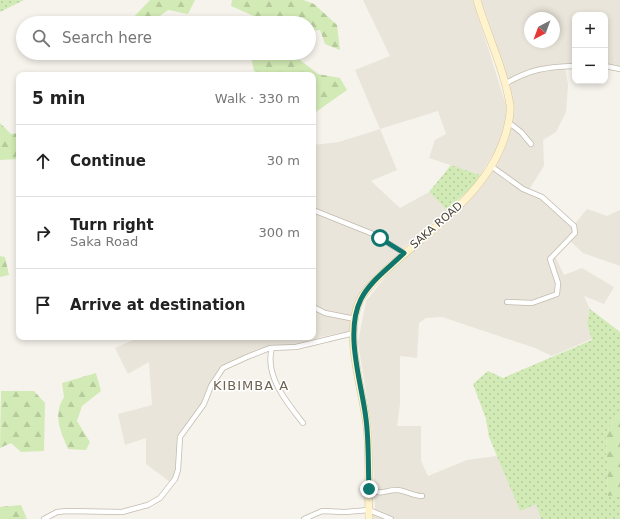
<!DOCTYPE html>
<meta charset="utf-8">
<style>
:root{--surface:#fff;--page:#f2f2f2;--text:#222;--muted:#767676;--line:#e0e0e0}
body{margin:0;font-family:"DejaVu Sans",sans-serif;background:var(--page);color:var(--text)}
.controls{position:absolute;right:12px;top:12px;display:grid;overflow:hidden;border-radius:8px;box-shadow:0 2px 6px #0003}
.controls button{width:36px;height:36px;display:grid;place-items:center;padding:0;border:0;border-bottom:1px solid var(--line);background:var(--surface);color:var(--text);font:20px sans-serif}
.compass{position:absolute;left:524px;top:12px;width:36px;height:36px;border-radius:50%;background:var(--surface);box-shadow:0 2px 6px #0003;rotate:221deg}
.stop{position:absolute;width:12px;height:12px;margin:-9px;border:3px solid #0f766e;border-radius:50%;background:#fff}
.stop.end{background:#0f766e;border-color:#fff;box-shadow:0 1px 4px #0008}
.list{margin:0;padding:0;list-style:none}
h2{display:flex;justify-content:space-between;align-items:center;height:52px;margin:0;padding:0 16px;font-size:17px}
h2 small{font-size:13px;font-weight:400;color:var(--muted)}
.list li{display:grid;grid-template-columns:26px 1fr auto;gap:12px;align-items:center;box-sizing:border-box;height:72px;padding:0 16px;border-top:1px solid var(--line)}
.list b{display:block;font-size:15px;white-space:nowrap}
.list p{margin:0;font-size:13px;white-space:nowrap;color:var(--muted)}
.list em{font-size:13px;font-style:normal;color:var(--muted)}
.icon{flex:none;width:22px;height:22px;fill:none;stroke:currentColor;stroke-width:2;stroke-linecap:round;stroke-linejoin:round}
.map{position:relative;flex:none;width:620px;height:519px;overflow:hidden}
.search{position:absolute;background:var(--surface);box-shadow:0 2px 6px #0003;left:16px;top:16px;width:300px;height:44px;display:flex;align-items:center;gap:10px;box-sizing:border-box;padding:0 14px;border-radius:22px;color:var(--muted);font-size:15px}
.panel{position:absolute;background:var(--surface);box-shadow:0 2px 6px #0003;left:16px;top:72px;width:300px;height:268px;border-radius:8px}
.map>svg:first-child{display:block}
.residential{fill:#eae5da;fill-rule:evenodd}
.grass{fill:url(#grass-dots)}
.forest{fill:url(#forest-firs)}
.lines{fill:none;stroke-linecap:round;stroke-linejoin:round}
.street-casing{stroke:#c2bbae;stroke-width:6}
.secondary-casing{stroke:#d6c79b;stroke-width:8}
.street{stroke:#fff;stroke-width:4.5}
.secondary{stroke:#fff3cd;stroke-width:7}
.route{stroke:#0f766e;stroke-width:5}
.labels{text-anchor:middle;stroke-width:3;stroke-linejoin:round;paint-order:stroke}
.street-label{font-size:11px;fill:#4b4439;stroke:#fff}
.quarter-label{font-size:13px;letter-spacing:1px;fill:#6e6250;stroke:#fff}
</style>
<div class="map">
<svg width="620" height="519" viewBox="0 0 620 519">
<defs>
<pattern id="grass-dots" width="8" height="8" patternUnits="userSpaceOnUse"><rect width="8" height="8" fill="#d2eab5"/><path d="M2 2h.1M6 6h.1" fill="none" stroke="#b6ca9c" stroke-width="1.8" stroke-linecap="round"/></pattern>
<pattern id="forest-firs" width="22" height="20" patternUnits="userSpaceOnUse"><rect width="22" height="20" fill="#d2eab5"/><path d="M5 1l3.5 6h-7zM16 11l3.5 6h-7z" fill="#b6ca9c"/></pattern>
</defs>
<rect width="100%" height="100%" fill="#f6f3ec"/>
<path class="residential" d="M 363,0 L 473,0 L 508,112 L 497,148 L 480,175 L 429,158 L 435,140 L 446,134 L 438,111 L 380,129 L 397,170 L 371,181 L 400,208 L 429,192 L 447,210 L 404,248 L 359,295 L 351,331 L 320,337 L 296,345 L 269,347 L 222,367 L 203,404 L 177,436 L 178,461 L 175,475 L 170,482 L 146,464 L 146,438 L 125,445 L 118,414 L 152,405 L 149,362 L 128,374 L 115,348 L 140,337 L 313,337 L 313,145 L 339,142 L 380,129 L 355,70 L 390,56 Z
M 481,0 L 620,0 L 620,68 L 605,65 L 605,15 L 575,15 L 575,63 L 565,67 L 568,85 L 566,112 L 556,132 L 543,140 L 544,166 L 528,191 L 542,197 L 574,225 L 587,209 L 607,216 L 620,210 L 620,266 L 583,253 L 569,240 L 554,254 L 564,275 L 582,268 L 614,287 L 604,304 L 584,296 L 590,309 L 587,323 L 592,339 L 552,356 L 535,348 L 442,317 L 426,318 L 419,323 L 417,358 L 400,356 L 400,404 L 397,426 L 421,426 L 421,461 L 428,476 L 467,460 L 497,456 L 520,511 L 536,503 L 541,519 L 373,519 L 373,509 L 375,510 L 372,430 L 358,342 L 366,301 L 388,274 L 470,200 L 483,185 L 503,152 L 514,112 L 510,86 L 521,75 L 508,80 ZM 530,18 L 554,18 L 554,42 L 530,42 Z"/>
<path class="grass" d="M 0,0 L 24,0 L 0,12 Z
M 451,165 L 480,175 L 471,188 L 447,210 L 429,192 Z
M 590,309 L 620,332 L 620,414 L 616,416 L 606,433 L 608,495 L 620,494 L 620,519 L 541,519 L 536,504 L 520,511 L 489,437 L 486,419 L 473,384 L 488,371 L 503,378 L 592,340 L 587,323 Z"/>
<path class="forest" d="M 150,0 L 195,0 L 188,14 L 168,10 L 160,16 L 183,23 L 128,23 Z
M 232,0 L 303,0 L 314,4 L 337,25 L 340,50 L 325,44 L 320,30 L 309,31 L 309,23 L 265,23 L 265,21 L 231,6 Z
M 200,53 L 236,53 L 231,60 Z
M 241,53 L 291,53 L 318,74 L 340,78 L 347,90 L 313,114 L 313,75 L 261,75 L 254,71 L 251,57 Z
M 0,123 L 11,134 L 19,133 L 19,159 L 0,160 Z
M 0,256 L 5,257 L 9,275 L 0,277 Z
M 96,373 L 101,391 L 82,406 L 77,421 L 90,442 L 86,450 L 68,449 C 61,431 52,416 64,397 L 62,383 Z
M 1,391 L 34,391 L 45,403 L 44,451 L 21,452 L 11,443 L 0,448 Z
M 620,414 L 620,494 L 608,496 L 606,433 L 616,416 Z
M 21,505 L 27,519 L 0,519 L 0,507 Z"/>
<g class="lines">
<defs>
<path id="street" d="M 605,66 L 620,69
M 505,84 C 530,69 546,67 575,66
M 508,122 L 521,132 L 531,144
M 491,166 L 523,189 L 542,197 L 574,226 L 575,233 L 550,259 L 558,283 L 557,294 L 532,303 L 507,302
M 313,210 L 373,234 L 404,253
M 313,307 L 325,313 L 355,319
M 272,348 C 264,375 287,403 303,423
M 369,489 C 383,496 384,490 397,490 C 405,490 412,496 422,496
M 44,519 L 57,512 L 67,511 L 122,512 L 148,505 L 160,498 L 175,479 L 178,470 L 180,437 L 204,404 L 211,386 L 223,368 L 247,357 L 270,348 L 296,347 L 354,333
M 304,519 L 322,511 L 345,512 L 369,510 L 391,519"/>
<path id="secondary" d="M 369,519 C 368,488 370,458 367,427 C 363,389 343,336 360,300 C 365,290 374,282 382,274 C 427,231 491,193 507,129 C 509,121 511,113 510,105 C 504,68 487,35 477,0"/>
</defs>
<use href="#street" class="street-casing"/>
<use href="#secondary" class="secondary-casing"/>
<use href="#street" class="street"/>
<use href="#secondary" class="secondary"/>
</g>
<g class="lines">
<path class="route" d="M 369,489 C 368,466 369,442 366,419 C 362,384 344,333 361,299 C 370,281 390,267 404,253 L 380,238"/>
</g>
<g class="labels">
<g class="street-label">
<text transform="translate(436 225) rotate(-41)" y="4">SAKA ROAD</text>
</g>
<g class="quarter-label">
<text x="251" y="390">KIBIMBA A</text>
</g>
</g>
</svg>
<div class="controls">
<button>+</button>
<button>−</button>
</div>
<svg class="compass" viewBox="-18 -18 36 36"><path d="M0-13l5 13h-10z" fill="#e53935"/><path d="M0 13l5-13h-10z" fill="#767676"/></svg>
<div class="stop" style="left:380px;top:238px"></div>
<div class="stop end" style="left:369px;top:489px"></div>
<div class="search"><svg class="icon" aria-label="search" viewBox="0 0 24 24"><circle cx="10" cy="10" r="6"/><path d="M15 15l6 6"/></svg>Search here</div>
<section class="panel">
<h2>5 min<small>Walk · 330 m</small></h2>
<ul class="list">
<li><svg class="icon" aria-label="ahead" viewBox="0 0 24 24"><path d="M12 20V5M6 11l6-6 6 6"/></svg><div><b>Continue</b></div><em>30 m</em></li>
<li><svg class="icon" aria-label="right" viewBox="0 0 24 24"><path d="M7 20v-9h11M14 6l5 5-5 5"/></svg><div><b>Turn right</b><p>Saka Road</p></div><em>300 m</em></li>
<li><svg class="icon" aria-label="arrive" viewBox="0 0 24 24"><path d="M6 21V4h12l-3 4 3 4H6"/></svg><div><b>Arrive at destination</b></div></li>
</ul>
</section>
</div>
